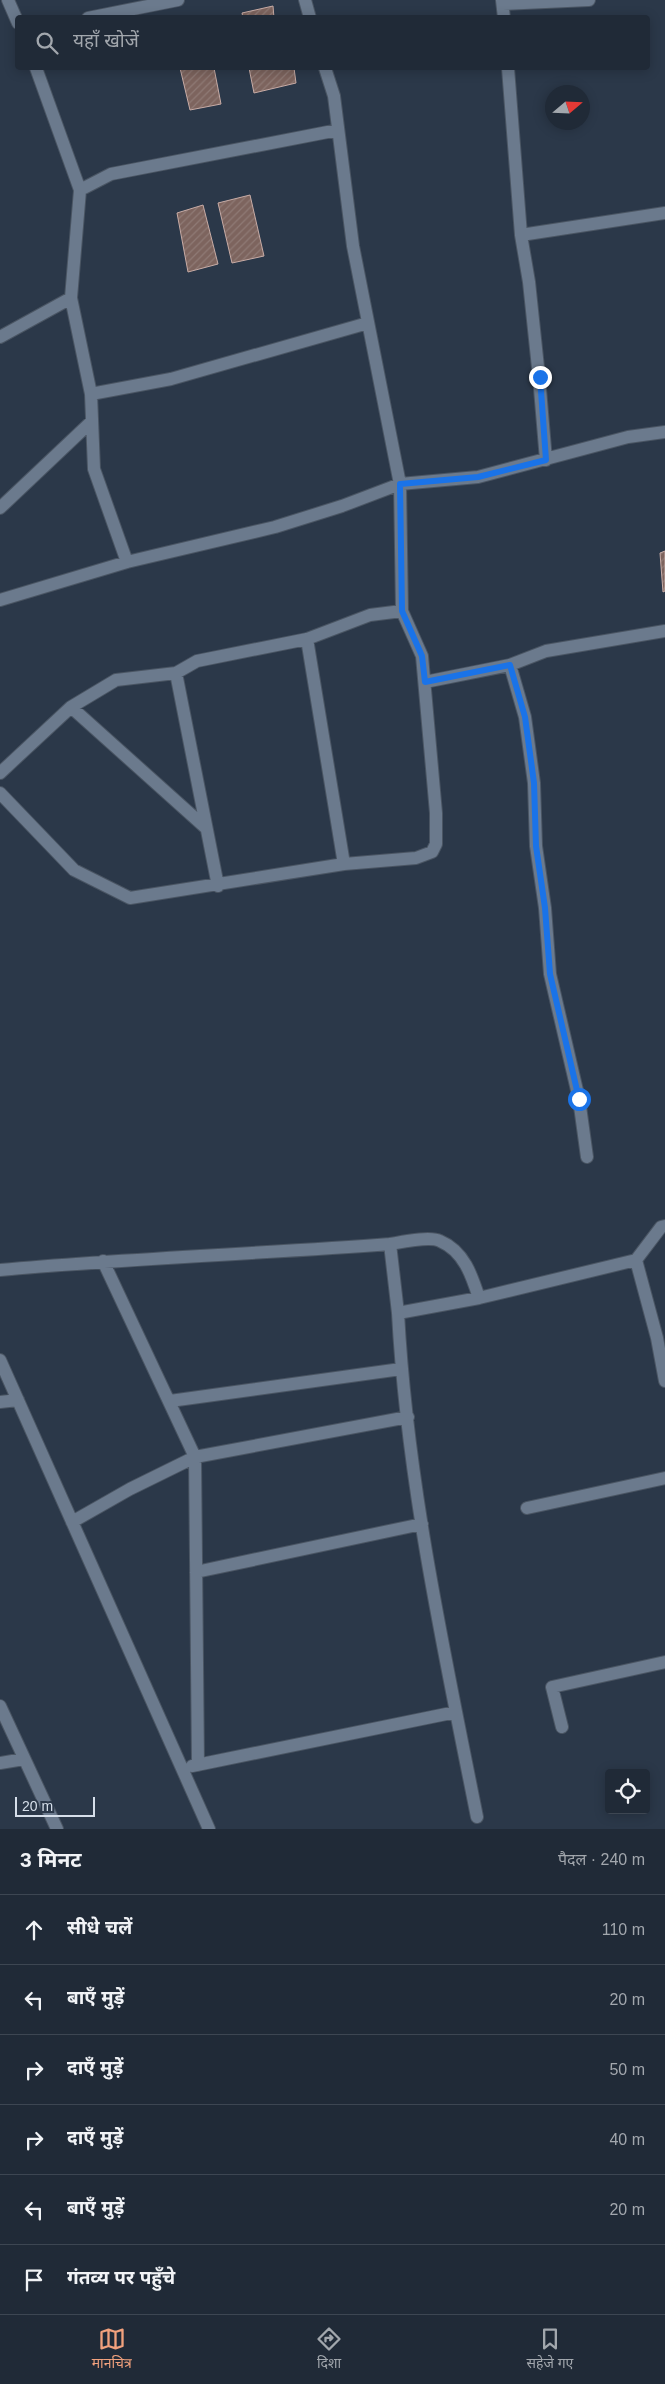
<!DOCTYPE html>
<html lang="hi">
<meta charset="utf-8">
<style>
:root{--surface:#202a37;--page:#2d3642;--text:#f1f3f6;--muted:#a2a7ad;--line:#3d4652;--accent:#f1a17d}
body{margin:0;font-family:Arial,"Noto Sans Devanagari",sans-serif;background:var(--page);color:var(--text)}
.controls{position:absolute;right:15px;bottom:15px;display:grid;overflow:hidden;border-radius:5px;box-shadow:0 2px 12px #0003}
.controls button{width:45px;height:45px;display:grid;place-items:center;padding:0;border:0;border-bottom:1px solid var(--line);background:var(--surface);color:var(--text);font:25px sans-serif}
.compass{position:absolute;left:545px;top:85px;width:45px;height:45px;border-radius:50%;background:var(--surface);box-shadow:0 2px 12px #0003;rotate:71deg}
.scale{position:absolute;left:15px;bottom:12px;width:80px;box-sizing:border-box;padding-left:5px;border:2px solid #d6dfea;border-top:0;font-size:14px;line-height:18px;white-space:nowrap;color:#d6dfea;-webkit-text-stroke:4px #2b3849;paint-order:stroke}
.stop{position:absolute;width:15px;height:15px;margin:-11px;border:4px solid #1a73e8;border-radius:50%;background:#fff}
.stop.end{background:#1a73e8;border-color:#fff;box-shadow:0 1px 5px #0008}
.list{margin:0;padding:0;list-style:none}
h2{display:flex;justify-content:space-between;align-items:center;height:65px;margin:0;padding:0 20px;font-size:21px}
h2 small{font-size:16px;font-weight:400;color:var(--muted)}
.list li{display:grid;grid-template-columns:32px 1fr auto;gap:15px;align-items:center;box-sizing:border-box;height:70px;padding:0 20px;border-top:1px solid var(--line)}
.list b{display:block;font-size:19px;white-space:nowrap}
.list em{font-size:16px;font-style:normal;color:var(--muted)}
.icon{flex:none;width:28px;height:28px;fill:none;stroke:currentColor;stroke-width:2;stroke-linecap:round;stroke-linejoin:round}
.map{position:relative;flex:none;width:665px;height:1829px;overflow:hidden}
.search{position:absolute;background:var(--surface);box-shadow:0 2px 12px #0003;left:15px;right:15px;top:15px;height:55px;display:flex;align-items:center;gap:12px;box-sizing:border-box;padding:0 18px;border-radius:5px;color:var(--muted);font-size:19px}
.sheet{height:485px;background:var(--surface)}
nav{display:flex;justify-content:space-around;align-items:center;box-sizing:border-box;height:70px;border-top:1px solid var(--line);background:var(--surface);font-size:14px;color:var(--muted)}
nav a{display:grid;justify-items:center;gap:2px}
nav .on{color:var(--accent)}
.map>svg:first-child{display:block}
.building{fill:url(#building-hatch);stroke:#c8aca6}
.lines{fill:none;stroke-linecap:round;stroke-linejoin:round}
.minor-casing{stroke:#4a5563;stroke-width:14}
.minor{stroke:#6b7a8d;stroke-width:12}
.route{stroke:#1a73e8;stroke-width:6}
</style>
<div class="map">
<svg width="665" height="1829" viewBox="0 0 665 1829">
<defs>
<pattern id="building-hatch" width="6" height="6" patternUnits="userSpaceOnUse" patternTransform="scale(1.25)"><rect width="6" height="6" fill="#7d645e"/><path d="M-1 1l2-2M0 6l6-6M5 7l2-2" fill="none" stroke="#8f7a75"/></pattern>
</defs>
<rect width="100%" height="100%" fill="#2b3849"/>
<path class="building" d="M 273,6 L 274,18 L 243,18 L 242,13 Z
M 180,68 L 214,68 L 221,104 L 190,110 Z
M 249,68 L 294,68 L 296,83 L 254,93 Z
M 250,195 L 264,256 L 232,263 L 218,203 Z
M 203,205 L 218,264 L 188,272 L 177,213 Z
M 665,551 L 665,591 L 663,592 L 660,553 Z"/>
<g class="lines">
<defs>
<path id="minor" d="M 8,0 L 18,23
M 305,0 L 310,18
M 502,0 L 504,18
M 503,4 L 589,0
M 88,18 L 178,0
M 36,68 L 80,190 L 71,298 L 91,394 L 94,469 L 127,562
M 508,68 L 521,235 L 529,282 L 539,377 L 546,460
M 80,190 L 111,174 L 338,130
M 521,235 L 665,213
M 0,337 L 71,298
M 91,394 L 171,379 L 368,323
M 0,508 L 92,421
M 0,600 L 127,562 L 275,527 L 342,506 L 400,484 L 478,477 L 628,437 L 665,432
M 307,639 L 344,864
M 510,665 L 525,717 L 534,783 L 536,846 L 545,908 L 550,974 L 579,1099 L 587,1157
M 176,673 L 218,886
M 425,682 L 510,665 L 546,651 L 665,631
M 71,707 L 206,828
M 0,773 L 71,707 L 116,680 L 176,673 L 197,661 L 307,639 L 370,615 L 402,611
M 0,793 L 74,870 L 130,898 L 344,864 L 416,858 L 432,852 L 436,844 L 436,813 L 422,656 L 402,611 L 400,484 L 353,246 L 334,96 L 325,68
M 665,1226 L 661,1227 L 636,1260 L 657,1338 L 665,1381
M 390,1244 C 402,1242 430,1236 440,1241 C 464,1251 472,1276 479,1298
M 103,1261 L 195,1457 L 198,1765
M 0,1270 C 130,1258 260,1254 390,1244 L 398,1313 L 479,1298 L 636,1260
M 398,1313 C 407,1482 444,1651 477,1817
M 0,1360 L 209,1829
M 170,1401 L 401,1369
M 0,1402 L 18,1400
M 527,1508 L 665,1478
M 72,1522 L 130,1489 L 195,1457 L 408,1417
M 196,1572 L 422,1524
M 0,1706 L 57,1829
M 562,1727 L 552,1687 L 665,1662
M 0,1763 L 24,1759
M 192,1766 L 456,1712"/>
</defs>
<use href="#minor" class="minor-casing"/>
<use href="#minor" class="minor"/>
</g>
<g class="lines">
<path class="route" d="M 540,377 L 546,460 L 478,477 L 400,484 L 402,611 L 422,656 L 425,682 L 510,665 L 525,717 L 534,783 L 536,846 L 545,908 L 550,974 L 579,1099"/>
</g>
</svg>
<div class="controls">
<button><svg class="icon" aria-label="locate" viewBox="0 0 24 24"><circle cx="12" cy="12" r="6"/><path d="M12 2v4M12 18v4M2 12h4M18 12h4"/></svg></button>
</div>
<svg class="compass" viewBox="-18 -18 36 36"><path d="M0-13l5 13h-10z" fill="#e53935"/><path d="M0 13l5-13h-10z" fill="#a2a7ad"/></svg>
<div class="scale">20 m</div>
<div class="stop" style="left:579px;top:1099px"></div>
<div class="stop end" style="left:540px;top:377px"></div>
<div class="search"><svg class="icon" aria-label="search" viewBox="0 0 24 24"><circle cx="10" cy="10" r="6"/><path d="M15 15l6 6"/></svg>यहाँ खोजें</div>
</div>
<section class="sheet">
<h2>3 मिनट<small>पैदल · 240 m</small></h2>
<ul class="list">
<li><svg class="icon" aria-label="ahead" viewBox="0 0 24 24"><path d="M12 20V5M6 11l6-6 6 6"/></svg><div><b>सीधे चलें</b></div><em>110 m</em></li>
<li><svg class="icon" aria-label="left" viewBox="0 0 24 24"><path d="M17 20v-9H6M10 6l-5 5 5 5"/></svg><div><b>बाएँ मुड़ें</b></div><em>20 m</em></li>
<li><svg class="icon" aria-label="right" viewBox="0 0 24 24"><path d="M7 20v-9h11M14 6l5 5-5 5"/></svg><div><b>दाएँ मुड़ें</b></div><em>50 m</em></li>
<li><svg class="icon" aria-label="right" viewBox="0 0 24 24"><path d="M7 20v-9h11M14 6l5 5-5 5"/></svg><div><b>दाएँ मुड़ें</b></div><em>40 m</em></li>
<li><svg class="icon" aria-label="left" viewBox="0 0 24 24"><path d="M17 20v-9H6M10 6l-5 5 5 5"/></svg><div><b>बाएँ मुड़ें</b></div><em>20 m</em></li>
<li><svg class="icon" aria-label="arrive" viewBox="0 0 24 24"><path d="M6 21V4h12l-3 4 3 4H6"/></svg><div><b>गंतव्य पर पहुँचे</b></div></li>
</ul>
</section>
<nav>
<a class="on"><svg class="icon" aria-label="map" viewBox="0 0 24 24"><path d="M3 6l6-2 6 2 6-2v14l-6 2-6-2-6 2zM9 4v14M15 6v14"/></svg>मानचित्र</a>
<a><svg class="icon" aria-label="directions" viewBox="0 0 24 24"><path d="M12 3l9 9-9 9-9-9zM9 14v-3h6M13 9l2 2-2 2"/></svg>दिशा</a>
<a><svg class="icon" aria-label="saved" viewBox="0 0 24 24"><path d="M7 4h10v16l-5-4-5 4z"/></svg>सहेजे गए</a>
</nav>
